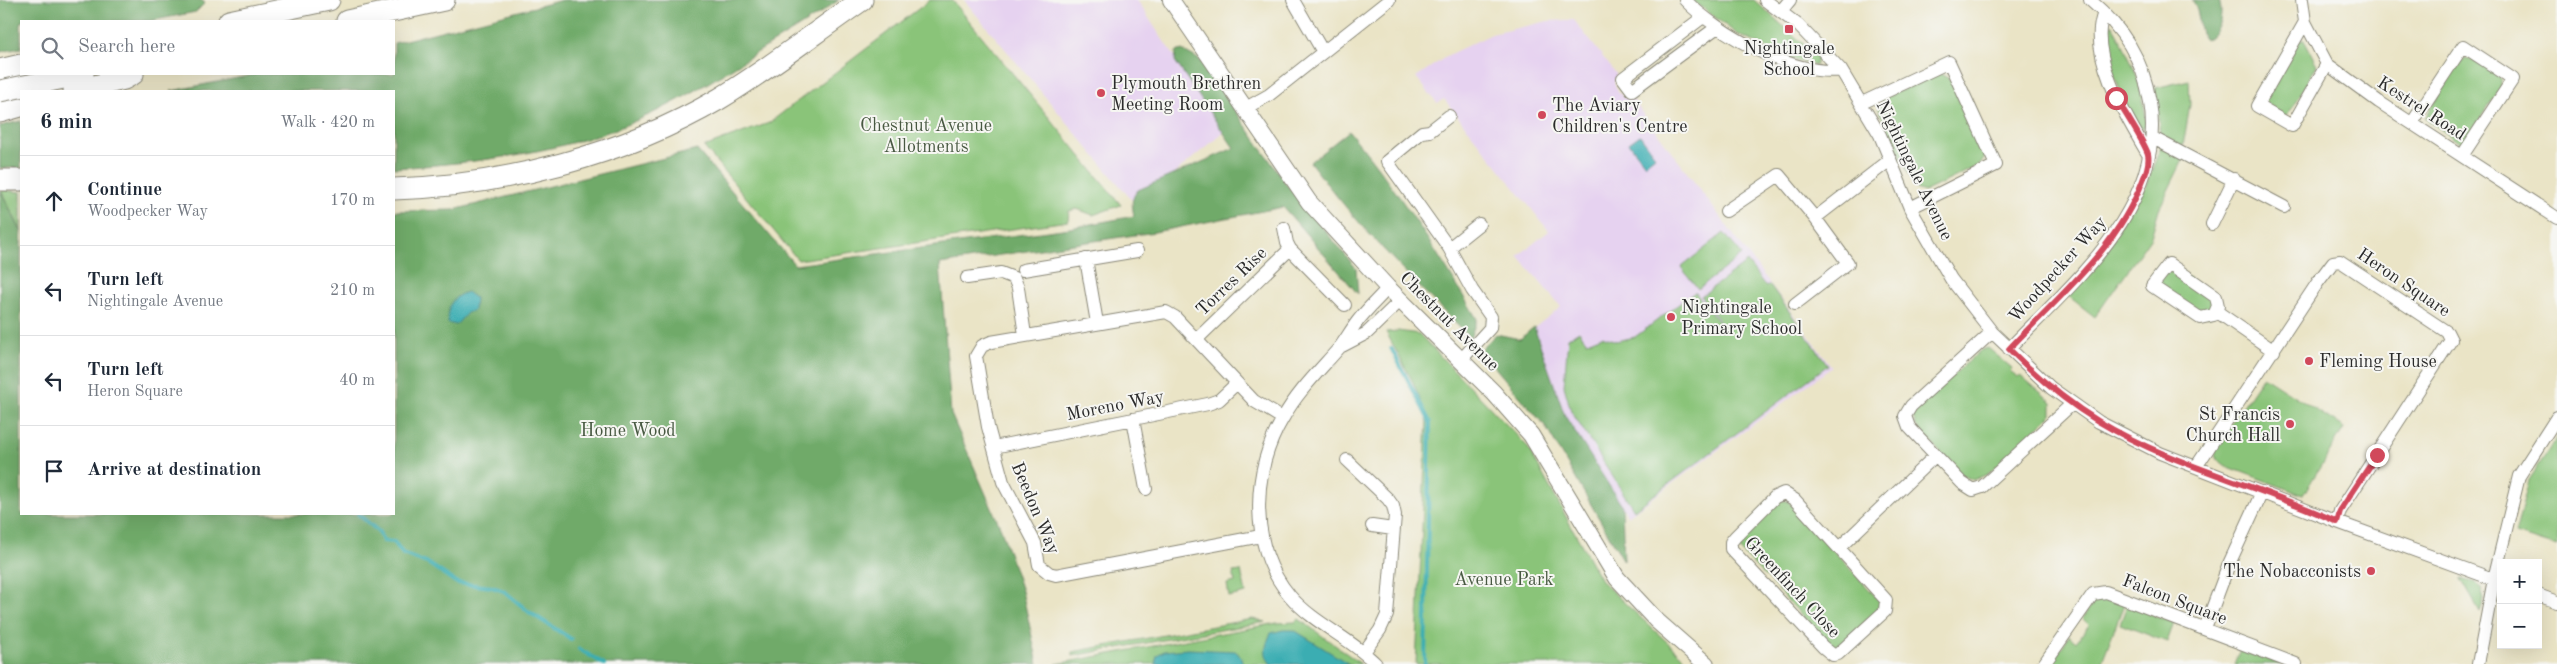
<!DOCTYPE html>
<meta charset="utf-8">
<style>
:root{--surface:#fff;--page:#f2f2f3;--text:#1f2937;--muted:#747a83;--line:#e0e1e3}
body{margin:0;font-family:"Old Standard TT",serif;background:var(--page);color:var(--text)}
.controls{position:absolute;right:15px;bottom:15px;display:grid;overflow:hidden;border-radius:0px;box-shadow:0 5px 20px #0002}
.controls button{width:45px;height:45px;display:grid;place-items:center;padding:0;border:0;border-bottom:1px solid var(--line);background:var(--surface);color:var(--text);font:25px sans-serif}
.stop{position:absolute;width:15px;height:15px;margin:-11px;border:4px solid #d1495b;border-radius:50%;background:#fff}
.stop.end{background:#d1495b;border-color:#fff;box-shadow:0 1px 5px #0008}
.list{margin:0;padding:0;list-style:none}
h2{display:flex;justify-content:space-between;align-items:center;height:65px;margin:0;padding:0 20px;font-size:21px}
h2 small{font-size:16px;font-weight:400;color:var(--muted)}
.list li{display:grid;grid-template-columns:32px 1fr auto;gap:15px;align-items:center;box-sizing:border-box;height:90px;padding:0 20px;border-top:1px solid var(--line)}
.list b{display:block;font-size:19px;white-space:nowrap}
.list p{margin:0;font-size:16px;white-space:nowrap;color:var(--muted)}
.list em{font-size:16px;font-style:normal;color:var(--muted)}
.icon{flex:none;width:28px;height:28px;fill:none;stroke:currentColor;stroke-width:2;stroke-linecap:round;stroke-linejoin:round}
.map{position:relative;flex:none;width:2557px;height:664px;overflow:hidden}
.search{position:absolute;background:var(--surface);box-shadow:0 5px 20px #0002;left:20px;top:20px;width:375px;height:55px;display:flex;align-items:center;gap:12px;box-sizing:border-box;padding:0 18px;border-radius:0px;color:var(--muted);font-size:19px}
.panel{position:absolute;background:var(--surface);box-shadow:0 5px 20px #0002;left:20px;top:90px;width:375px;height:425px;border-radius:0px}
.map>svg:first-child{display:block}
.built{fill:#e6d2f0}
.green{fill:#8ac479;stroke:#5a7852}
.forest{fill:#6faa69;stroke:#4d6a4a}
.water{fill:#3badb2;stroke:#336c6e}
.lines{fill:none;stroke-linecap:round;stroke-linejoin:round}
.stream{stroke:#3badb2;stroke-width:4}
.street-casing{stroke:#8a8878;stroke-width:14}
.secondary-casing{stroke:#8a8878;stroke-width:18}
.highway-casing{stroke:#8a8878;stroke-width:23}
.street{stroke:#fff;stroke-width:12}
.secondary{stroke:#fff;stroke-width:16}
.highway{stroke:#fff;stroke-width:21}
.highway-bridge-casing{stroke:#8a8878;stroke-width:23;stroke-linecap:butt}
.highway-bridge{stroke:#fff;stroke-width:21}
.route{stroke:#d1495b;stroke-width:6}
.poi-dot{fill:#d1495b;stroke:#f6f6f2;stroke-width:2}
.labels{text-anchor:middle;stroke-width:4;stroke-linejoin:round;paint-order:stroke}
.poi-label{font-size:18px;fill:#2b2b2b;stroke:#f6f6f2;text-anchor:start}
.street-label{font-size:18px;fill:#2b2b2b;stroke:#f6f6f2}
.park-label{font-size:18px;fill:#485942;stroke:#f6f6f2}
</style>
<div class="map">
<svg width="2557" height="664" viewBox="0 0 2557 664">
<rect width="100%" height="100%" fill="#f6f6f2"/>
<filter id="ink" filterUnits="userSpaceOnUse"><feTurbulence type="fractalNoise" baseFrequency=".02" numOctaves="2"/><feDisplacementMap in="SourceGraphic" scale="10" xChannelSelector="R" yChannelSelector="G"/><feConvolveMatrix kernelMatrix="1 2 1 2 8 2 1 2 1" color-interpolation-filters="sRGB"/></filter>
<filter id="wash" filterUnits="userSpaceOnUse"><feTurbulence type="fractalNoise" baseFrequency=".0096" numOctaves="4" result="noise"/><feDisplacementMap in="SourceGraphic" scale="20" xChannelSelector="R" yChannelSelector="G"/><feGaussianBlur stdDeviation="1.12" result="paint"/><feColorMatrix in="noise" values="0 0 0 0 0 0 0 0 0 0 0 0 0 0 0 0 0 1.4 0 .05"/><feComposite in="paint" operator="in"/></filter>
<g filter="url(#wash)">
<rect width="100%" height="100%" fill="#eae4c6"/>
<path class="built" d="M 964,0 L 1137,0 L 1167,46 L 1229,128 L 1136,205 Z
M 1574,20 L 1617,75 L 1614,83 L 1618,91 L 1623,97 L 1633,100 L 1832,367 L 1628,516 L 1565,416 L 1534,328 L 1561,307 L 1518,256 L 1549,231 L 1444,99 L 1437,103 L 1416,77 L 1450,54 L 1492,34 L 1548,21 Z"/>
<path class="green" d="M 930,0 L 952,0 L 1121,205 L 1093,215 L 1077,209 L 1069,211 L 1068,221 L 798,260 L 704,147 L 769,123 Z
M 1692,0 L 1754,0 L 1818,57 L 1816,65 L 1791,59 L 1737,34 Z
M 2106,25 L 2112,25 C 2134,62 2142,84 2147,126 L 2142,129 L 2137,127 L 2129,113 L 2106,54 Z
M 2300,40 L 2304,40 L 2317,65 L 2291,111 L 2285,116 L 2269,108 L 2266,100 Z
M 2466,59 C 2473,59 2498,72 2501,79 C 2501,81 2501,85 2501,87 L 2464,143 L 2461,144 L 2425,118 L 2456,67 Z
M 1939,73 L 1951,80 L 1986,156 L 1980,165 L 1924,192 L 1916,189 L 1878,109 L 1884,98 Z
M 2189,80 L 2190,105 L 2183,146 L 2160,134 L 2155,88 Z
M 2161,146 L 2184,158 L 2159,209 L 2151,237 L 2095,317 L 2067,295 L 2144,190 Z
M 1,190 L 21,192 L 21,231 Z
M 1724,233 L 1742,255 L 1698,289 L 1681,267 Z
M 1747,262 L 1766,287 L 1770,285 L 1828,365 L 1634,510 L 1571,411 L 1564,386 L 1568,338 L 1579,331 L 1587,342 L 1602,336 L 1616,341 L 1635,337 L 1695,292 L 1718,322 L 1719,321 L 1701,296 Z
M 2169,264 L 2216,297 L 2210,317 L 2152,287 Z
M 1398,331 L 1419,334 L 1527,446 L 1602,582 L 1691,664 L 1416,664 L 1427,416 L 1413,382 L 1386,332 Z
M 1988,348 L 2012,368 L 2010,371 L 2018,377 L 2020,375 L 2052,402 L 2052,414 L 1988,474 L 1973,480 L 1960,474 L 1916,426 L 1913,417 L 1919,406 L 1981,350 Z
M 2263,376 L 2344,428 L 2303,495 L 2226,466 L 2216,458 L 2214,449 Z
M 2557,438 L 2557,547 L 2515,534 L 2529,480 Z
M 1780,500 L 1788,501 L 1880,601 L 1878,610 L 1837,648 L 1832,647 L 1737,547 L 1738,542 Z
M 1241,571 L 1246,593 L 1229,597 L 1227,584 L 1235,582 L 1233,572 Z
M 2461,579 L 2473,582 L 2481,588 L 2484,599 L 2480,612 Z
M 2106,599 L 2124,604 L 2101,664 L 2051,664 L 2069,636 L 2076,642 L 2089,625 L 2082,618 L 2095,601 Z
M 2127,605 L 2174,623 L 2167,642 L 2120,624 Z
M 1252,619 L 1266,622 L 1072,656 L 1072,652 Z
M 1299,619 L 1361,664 L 1056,664 L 1277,623 L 1295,622 Z
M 2241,649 L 2281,664 L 2235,664 Z"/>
<path class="forest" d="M 0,0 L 201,0 L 205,3 L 196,12 L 150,21 L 21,21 L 21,48 L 0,52 Z
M 562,0 L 839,0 C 812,20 782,37 753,55 C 705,86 654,117 599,135 C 533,156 463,164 394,168 L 394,91 L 171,91 L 258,74 L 394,74 L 394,43 Z
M 2192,0 L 2219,0 C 2224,15 2220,32 2205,40 C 2196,31 2202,11 2192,0 Z
M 1182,50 L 1200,60 L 1287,185 L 1356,268 L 1358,294 L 1283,207 L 1155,232 L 940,264 L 951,414 L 1001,529 L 1022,591 L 1038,664 L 0,664 L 0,190 L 21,231 L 21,514 L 394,514 L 394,211 L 453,210 L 697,150 L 795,265 L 1070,228 L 1134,216 C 1132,205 1130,199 1138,190 L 1234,148 L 1175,61 L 1176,52 Z
M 21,121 L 21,168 L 0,168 L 0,126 Z
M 1349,131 C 1398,190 1438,253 1477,319 L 1470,338 C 1414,281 1357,226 1310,162 Z
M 1534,327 L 1565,416 L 1622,506 L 1624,561 L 1545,426 L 1480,350 L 1496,334 L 1520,339 Z"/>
<path class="water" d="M 1640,135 L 1655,156 L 1645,164 L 1629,143 Z
M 467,292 L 475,298 L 474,310 L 467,313 L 456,325 L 448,323 C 447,307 451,297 467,292 Z
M 1283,630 L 1294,630 L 1349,664 L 1271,664 C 1262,654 1266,644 1271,633 Z
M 1188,649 L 1235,651 L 1240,655 L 1243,664 L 1155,664 L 1157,655 L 1164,651 Z"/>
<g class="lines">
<path class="stream" d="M 1391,348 L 1430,422 L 1425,664
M 358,514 L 379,532 L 383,541 L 394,542 L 403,554 L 429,564 L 457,583 L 492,587 L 504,591 L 529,612 L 571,639
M 579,649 L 604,664"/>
</g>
</g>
<g filter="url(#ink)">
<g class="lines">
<defs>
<path id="street" d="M 1293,0 L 1323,52
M 1685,0 C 1717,33 1794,77 1841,70
M 1765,0 L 1798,25 L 1841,70 L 1880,135 L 1910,208 L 1951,279 L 1992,332 L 2051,388 L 2099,422 L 2160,453 L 2337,522 L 2501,582
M 2302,0 L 2305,22 L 2327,64 L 2379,102 L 2557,218
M 1781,11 L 1790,0
M 2104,13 C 2086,53 2128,120 2148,154
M 1703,17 L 1623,78 L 1632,90 L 1716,28
M 2305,22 L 2257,106 L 2292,126 L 2327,64
M 1862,103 L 1949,62 L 1996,165 L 1910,208
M 1244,109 L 1269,95 L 1389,0
M 1449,116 L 1430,131 L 1422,132 L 1387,161 L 1449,248 L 1472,290 L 1491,317 L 1490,328 L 1460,361
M 2412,123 L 2463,46 L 2513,79 L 2462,156
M 2153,138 L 2284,207
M 1726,211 L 1779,175 L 1815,218 L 1848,263 L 1795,304
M 1815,218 L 1890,160
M 2212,224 L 2234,179
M 1284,228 L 1287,243 L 1290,249 L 1345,305
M 1449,248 L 1479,224
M 1086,259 L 1097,323
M 2169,264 L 2216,297 L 2218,306 L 2214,315 L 2200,318 L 2152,286 Z
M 1023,270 L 1137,251
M 967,278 L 1001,273 L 1014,278 L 1018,288 L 1025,335
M 2216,311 L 2274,351
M 1992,332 L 1911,406 L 1905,416 L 1909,427 L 1962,483 L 1973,490 L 1982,487 L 2072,404
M 1197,339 L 1290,249
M 1342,346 L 1367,333 L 1400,301
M 2009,349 C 2074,281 2167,206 2150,102 C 2143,59 2123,28 2090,0
M 1133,419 L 1146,489
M 994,447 L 1208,404 L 1219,400 L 1237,383
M 1347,460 L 1388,499 L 1393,506 L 1395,515 L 1387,615 L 1380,630 L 1364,652
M 2196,467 L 2318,282 L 2333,262 L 2340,261 L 2447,332 L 2451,340 L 2340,511 L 2337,522
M 1784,493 L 1795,500 L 1886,600 L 1885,611 L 1838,654 L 1833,655 L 1823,647 L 1731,549 L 1731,542 L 1735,537 L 1775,497 Z
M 1372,526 L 1393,529
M 1261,536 L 1056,575 L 1049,573 L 1039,565 L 1035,543 L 1003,482 L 988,427 L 976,356 L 982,346 L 991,342 L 1166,312 L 1175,317 L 1254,401 L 1282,418
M 1840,547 L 1935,456
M 2538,595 L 2557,602
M 2205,628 L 2229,564 L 2262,492
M 1376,664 C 1351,638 1314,624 1290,596 C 1249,547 1251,472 1283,418 C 1298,391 1320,370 1340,347 C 1346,339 1351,330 1357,322 C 1366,310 1377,300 1388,288
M 2044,664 L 2093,594 L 2106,592 L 2296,664
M 2478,664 L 2494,579 L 2519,476 L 2557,417"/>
<path id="secondary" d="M 1171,0 L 1309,202 L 1388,288 L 1494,393 L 1531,435 L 1617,578 L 1657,621 L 1706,664"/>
<path id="highway" d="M 229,21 L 329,0
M 347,21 L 444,0
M 0,70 L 21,65
M 49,81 L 83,74
M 74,91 L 124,79 L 133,74
M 0,112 L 21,106
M 0,180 L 21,180
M 394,189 C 503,186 624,155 719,99 C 769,69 814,33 862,0"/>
</defs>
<use href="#street" class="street-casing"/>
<use href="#secondary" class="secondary-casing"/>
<use href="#highway" class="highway-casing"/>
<use href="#street" class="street"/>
<use href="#secondary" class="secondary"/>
<use href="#highway" class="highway"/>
<defs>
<path id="highway-bridge" d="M 0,91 L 49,81"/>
</defs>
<use href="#highway-bridge" class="highway-bridge-casing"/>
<use href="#highway-bridge" class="highway-bridge"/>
</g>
</g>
<g class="lines" filter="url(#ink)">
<path class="route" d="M 2116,98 C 2123,110 2145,143 2148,154 C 2150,163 2146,173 2143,180 C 2118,248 2057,298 2009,349 C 2036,376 2065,401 2098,421 C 2172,466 2259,485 2337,522 L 2340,511 L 2377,455"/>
</g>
<g class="poi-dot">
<rect x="1784" y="24" width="10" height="10" rx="2.5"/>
<circle cx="1101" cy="93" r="5"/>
<circle cx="1542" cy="115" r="5"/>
<circle cx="1671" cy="317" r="5"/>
<circle cx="2309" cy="361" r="5"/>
<circle cx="2290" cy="424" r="5"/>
<circle cx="2371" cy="571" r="5"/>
</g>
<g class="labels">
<g class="poi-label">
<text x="1789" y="54" text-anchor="middle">Nightingale<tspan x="1789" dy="21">School</tspan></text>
<text x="1111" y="89">Plymouth Brethren<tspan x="1111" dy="21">Meeting Room</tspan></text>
<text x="1552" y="111">The Aviary<tspan x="1552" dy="21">Children's Centre</tspan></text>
<text x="1681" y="313">Nightingale<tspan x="1681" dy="21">Primary School</tspan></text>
<text x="2319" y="367">Fleming House</text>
<text x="2280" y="420" text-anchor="end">St Francis<tspan x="2280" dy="21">Church Hall</tspan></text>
<text x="2361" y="577" text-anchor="end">The Nobacconists</text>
</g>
<g class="street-label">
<text transform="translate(2422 108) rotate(33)" y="6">Kestrel Road</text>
<text transform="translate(1915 170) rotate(64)" y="6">Nightingale Avenue</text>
<text transform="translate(2057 269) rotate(-48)" y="6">Woodpecker Way</text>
<text transform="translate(1231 281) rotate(-44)" y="6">Torres Rise</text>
<text transform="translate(2404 282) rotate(34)" y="6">Heron Square</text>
<text transform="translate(1450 321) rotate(45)" y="6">Chestnut Avenue</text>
<text transform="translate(1115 405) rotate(-11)" y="6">Moreno Way</text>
<text transform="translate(1036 508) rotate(67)" y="6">Beedon Way</text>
<text transform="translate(1793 587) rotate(47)" y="6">Greenfinch Close</text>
<text transform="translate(2175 599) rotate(21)" y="6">Falcon Square</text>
</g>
<g class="park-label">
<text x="926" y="131">Chestnut Avenue<tspan x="926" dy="21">Allotments</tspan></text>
<text x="628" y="436">Home Wood</text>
<text x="1504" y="585">Avenue Park</text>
</g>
</g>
</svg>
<div class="controls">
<button>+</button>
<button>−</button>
</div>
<div class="stop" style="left:2116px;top:98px"></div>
<div class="stop end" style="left:2377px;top:455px"></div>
<div class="search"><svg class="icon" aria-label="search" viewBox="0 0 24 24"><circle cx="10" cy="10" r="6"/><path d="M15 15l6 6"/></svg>Search here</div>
<section class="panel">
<h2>6 min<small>Walk · 420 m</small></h2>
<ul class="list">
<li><svg class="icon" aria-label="ahead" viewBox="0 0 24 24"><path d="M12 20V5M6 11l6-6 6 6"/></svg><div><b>Continue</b><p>Woodpecker Way</p></div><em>170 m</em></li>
<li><svg class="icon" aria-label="left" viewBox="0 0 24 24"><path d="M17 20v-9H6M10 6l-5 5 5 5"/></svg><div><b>Turn left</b><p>Nightingale Avenue</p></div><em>210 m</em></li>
<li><svg class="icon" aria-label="left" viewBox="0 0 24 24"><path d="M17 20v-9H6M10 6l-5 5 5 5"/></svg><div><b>Turn left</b><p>Heron Square</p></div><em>40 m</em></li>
<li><svg class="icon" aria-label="arrive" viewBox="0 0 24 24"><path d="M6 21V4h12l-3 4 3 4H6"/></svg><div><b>Arrive at destination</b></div></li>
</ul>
</section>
</div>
